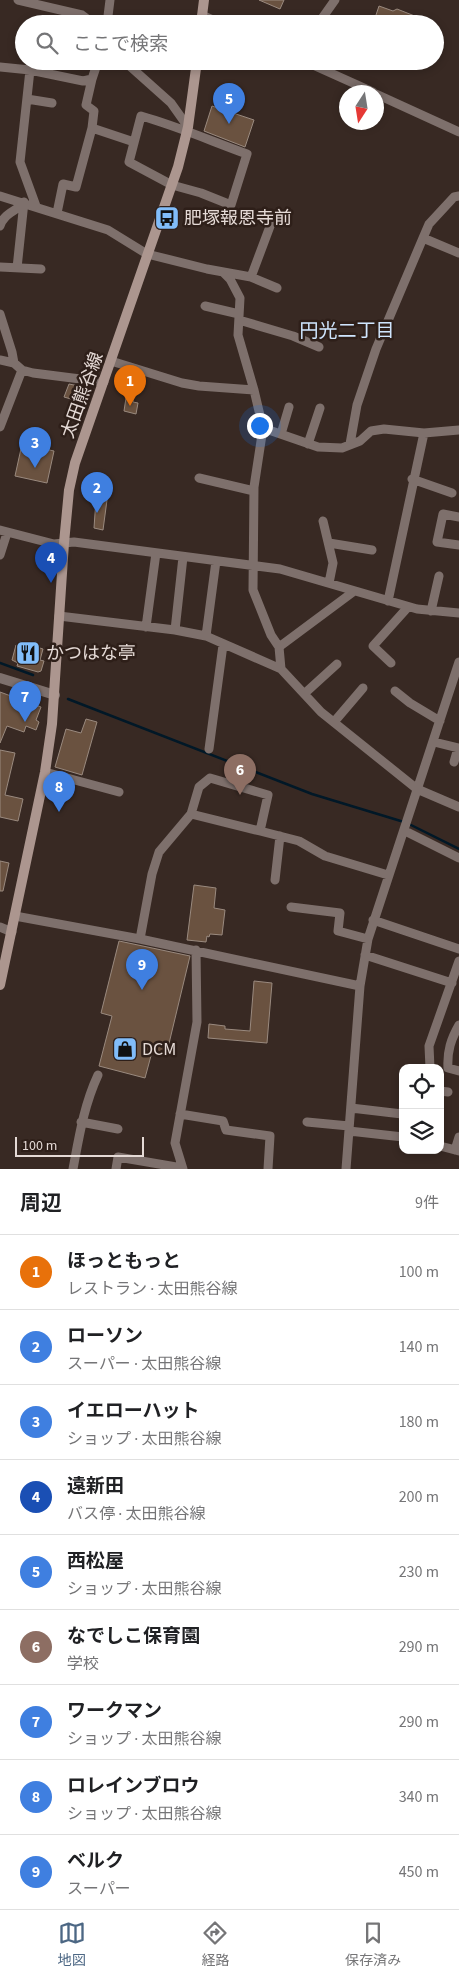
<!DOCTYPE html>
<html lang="ja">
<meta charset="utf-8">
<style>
:root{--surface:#fff;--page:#f6f6f6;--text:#202124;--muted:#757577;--line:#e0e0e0;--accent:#4c6784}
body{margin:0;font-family:"Source Sans 3","Noto Sans JP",sans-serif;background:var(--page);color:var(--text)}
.controls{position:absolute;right:15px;bottom:15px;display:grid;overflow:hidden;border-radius:10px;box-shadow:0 2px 8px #0003}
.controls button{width:45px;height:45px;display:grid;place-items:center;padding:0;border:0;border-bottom:1px solid var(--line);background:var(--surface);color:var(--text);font:25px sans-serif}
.compass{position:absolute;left:339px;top:85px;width:45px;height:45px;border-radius:50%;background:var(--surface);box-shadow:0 2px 8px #0003;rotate:192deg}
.scale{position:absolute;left:15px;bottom:12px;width:129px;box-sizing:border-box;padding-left:5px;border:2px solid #e5dad6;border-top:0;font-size:14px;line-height:18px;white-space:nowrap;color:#e5dad6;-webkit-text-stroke:4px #2e1f19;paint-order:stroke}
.you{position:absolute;left:259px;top:425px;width:18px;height:18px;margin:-12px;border:4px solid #fff;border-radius:50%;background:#1a73e8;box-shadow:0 0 0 8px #1a73e833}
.badge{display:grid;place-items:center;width:32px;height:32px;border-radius:50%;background:var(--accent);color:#fff;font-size:16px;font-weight:700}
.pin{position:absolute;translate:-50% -41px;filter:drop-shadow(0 1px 2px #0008)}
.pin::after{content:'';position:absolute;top:26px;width:18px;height:15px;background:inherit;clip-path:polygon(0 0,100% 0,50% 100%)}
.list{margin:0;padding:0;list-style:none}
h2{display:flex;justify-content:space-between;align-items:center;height:65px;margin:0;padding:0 20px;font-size:21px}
h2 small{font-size:16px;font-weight:400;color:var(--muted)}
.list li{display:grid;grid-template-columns:32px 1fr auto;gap:15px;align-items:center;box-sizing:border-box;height:75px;padding:0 20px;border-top:1px solid var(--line)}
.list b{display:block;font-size:19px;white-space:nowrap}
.list p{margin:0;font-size:16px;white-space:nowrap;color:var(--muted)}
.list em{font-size:16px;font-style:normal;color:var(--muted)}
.icon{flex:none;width:28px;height:28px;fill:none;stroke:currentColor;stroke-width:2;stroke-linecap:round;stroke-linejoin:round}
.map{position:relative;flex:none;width:459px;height:1169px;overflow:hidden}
.search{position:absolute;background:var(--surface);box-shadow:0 2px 8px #0003;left:15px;right:15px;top:15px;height:55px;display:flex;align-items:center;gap:12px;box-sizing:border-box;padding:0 18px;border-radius:28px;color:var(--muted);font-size:19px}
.sheet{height:740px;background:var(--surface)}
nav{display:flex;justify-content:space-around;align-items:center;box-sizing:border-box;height:70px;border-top:1px solid var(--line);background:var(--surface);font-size:14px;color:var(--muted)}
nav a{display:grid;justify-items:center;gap:2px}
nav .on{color:var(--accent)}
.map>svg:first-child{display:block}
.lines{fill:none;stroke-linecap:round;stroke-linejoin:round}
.stream{stroke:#011827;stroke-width:2.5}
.building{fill:#6a5240;stroke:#9a8a7f}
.minor{stroke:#7e706c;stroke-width:9}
.tertiary{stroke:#7e706c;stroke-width:10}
.secondary{stroke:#ac968f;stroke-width:10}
.labels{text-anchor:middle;stroke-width:5;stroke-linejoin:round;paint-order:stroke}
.poi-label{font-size:18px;fill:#e5dad6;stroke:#2e1f19;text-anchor:start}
.street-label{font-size:18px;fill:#e5dad6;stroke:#2e1f19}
.neighbourhood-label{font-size:19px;fill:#cfe5fd;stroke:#2e1f19}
</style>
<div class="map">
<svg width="459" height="1169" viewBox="0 0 459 1169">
<rect width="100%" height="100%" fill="#382923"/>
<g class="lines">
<path class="stream" d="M 0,663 L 33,675
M 68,699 L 312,794 L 404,822
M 409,824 L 459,849"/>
</g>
<path class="building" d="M 259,0 L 284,0 L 280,9 Z
M 379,6 L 393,11 L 397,9 L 435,24 L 373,24 Z
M 212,106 L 254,120 L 245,147 L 204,131 Z
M 69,384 L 84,387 L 78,401 L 64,397 Z
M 126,398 L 133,399 L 133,402 L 138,403 L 136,414 L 124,411 Z
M 22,444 L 54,451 L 47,483 L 15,476 Z
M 96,499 L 107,500 L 103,530 L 94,528 Z
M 24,643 L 43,649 L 40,660 L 44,661 L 41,671 L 38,672 L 17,666 L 18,663 L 12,660 L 16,645 L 23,647 Z
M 0,692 L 41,707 L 36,720 L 39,722 L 36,730 L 26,726 L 24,732 L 7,726 L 0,743 Z
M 86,719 L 97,722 L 82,775 L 55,767 L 66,729 L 81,733 Z
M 0,750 L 15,753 L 5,795 L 23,799 L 18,821 L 0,817 Z
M 0,861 L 9,863 L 3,891 L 0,891 Z
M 194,885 L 216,888 L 214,908 L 225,910 L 222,935 L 210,934 L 209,937 L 207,936 L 206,942 L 187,940 Z
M 119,941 L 190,956 L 166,1056 L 152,1052 L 145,1078 L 99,1066 L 112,1016 L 101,1013 Z
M 254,981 L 272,983 L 267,1043 L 208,1038 L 209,1024 L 225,1026 L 225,1029 L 250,1031 Z"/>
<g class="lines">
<path class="minor" d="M 18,0 L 82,15 L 94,24
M 202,15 L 222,24
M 107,24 L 110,0
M 318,24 L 335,0
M 124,61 L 171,103 L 188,127
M 304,61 L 373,92
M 0,67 L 30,70 L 83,81 L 92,79 L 98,61
M 30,70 L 20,162 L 36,206
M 376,94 L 459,132
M 27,99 L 52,103
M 141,116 C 177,126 211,141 247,154 L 231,205 L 201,193 L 172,185 L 129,162 Z
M 92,128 L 134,142
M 0,196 L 108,230 L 147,254 L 207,269 L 251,277 L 277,288
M 57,213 L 63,184 L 76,187 L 92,128 L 94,111 L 86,105 L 92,79
M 0,226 C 4,213 16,212 24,202
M 423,238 L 459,253
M 0,267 L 41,269
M 17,268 L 24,202
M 223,272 L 230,279 L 240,298 L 238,335 L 254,390 L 263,428 L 254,487 L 253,590 L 271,635 L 279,647 L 281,669
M 251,277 L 272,221
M 205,306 L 239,314
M 0,314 L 12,352 L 14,363
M 239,320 L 293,336 L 319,347
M 0,360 L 14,363 L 22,370 L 33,373 L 104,382
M 111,361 L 182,383 L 199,386 L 254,390
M 0,427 L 22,370
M 263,428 L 318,447 L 342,448 L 360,441 L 371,431 L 384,429 L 424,433 L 459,430
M 281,434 L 289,407
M 308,444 L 320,408
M 350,444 L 357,405 L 376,349 L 423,238 L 429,224 L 454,197 L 459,196
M 199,478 L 254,491
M 412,479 L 452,493
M 459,517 L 443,514 L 437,542 L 459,545
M 323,521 L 333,563 L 329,583
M 0,530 L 54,544 L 74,542 L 280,569 L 417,609 L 459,613
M 329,543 L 372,550
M 0,555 L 7,533
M 388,601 L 424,433
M 431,611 L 439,576
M 59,616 L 175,630 L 206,636 L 281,669 L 321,712 L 417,789 L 459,807
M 146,627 L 156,553
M 175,630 L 183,557
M 206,636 L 216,561
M 279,647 L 353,592
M 391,663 L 373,646 L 408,607
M 395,691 L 410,703 L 440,721
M 304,694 L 337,664
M 334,722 L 363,688
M 434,742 L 458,748 L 454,762
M 209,749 L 223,645
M 45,772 L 119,792
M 260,831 L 299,841 L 325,856 L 388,875
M 405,831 L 459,858
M 275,880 L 280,836
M 291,907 L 340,913 L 338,931 L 368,939
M 15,916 L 140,939 L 360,986
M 373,920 L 459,949
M 0,927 L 12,932
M 140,939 L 152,874 L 159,852 L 191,814 L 199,787 L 210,778 L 268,795 L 260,831 L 191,814
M 365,955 L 452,983
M 459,1025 C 451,1039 447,1051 448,1068 L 459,1071
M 430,1068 L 429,1046 L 459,961
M 440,1091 L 448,1092
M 351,1108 L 402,1114 L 403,1110
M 180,1114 L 223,1121 L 226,1130 L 270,1136 L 268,1169
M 81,1122 L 118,1129
M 307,1122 L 349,1126
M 349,1131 L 403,1137
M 440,1146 L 459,1151
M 455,1150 L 459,1137
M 73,1169 C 79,1137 84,1105 98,1075
M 116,1169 L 118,1157 L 182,1168
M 183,1169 L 175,1143 L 197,1022 L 196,950
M 346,1169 L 360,986 L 368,939 L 459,662"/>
<path class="tertiary" d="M 0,678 L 55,695"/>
<path class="secondary" d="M 201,24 L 204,0
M 0,985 L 45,772 L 52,724 L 64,543 L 69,490 L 75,463 L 178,167 L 188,127 L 197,61"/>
</g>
<defs>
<symbol id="bus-square" viewBox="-11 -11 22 22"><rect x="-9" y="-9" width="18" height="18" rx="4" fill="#81bdfa" stroke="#2e1f19"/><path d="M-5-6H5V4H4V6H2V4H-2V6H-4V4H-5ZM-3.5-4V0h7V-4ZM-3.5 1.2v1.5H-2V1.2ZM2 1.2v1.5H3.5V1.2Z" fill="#111"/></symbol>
<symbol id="restaurant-square" viewBox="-11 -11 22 22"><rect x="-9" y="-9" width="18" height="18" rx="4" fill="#81bdfa" stroke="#2e1f19"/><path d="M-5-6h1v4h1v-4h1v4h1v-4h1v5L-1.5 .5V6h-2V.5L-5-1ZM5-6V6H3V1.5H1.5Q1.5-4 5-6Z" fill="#111"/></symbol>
<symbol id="shop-square" viewBox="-11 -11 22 22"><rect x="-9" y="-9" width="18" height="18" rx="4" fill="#81bdfa" stroke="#2e1f19"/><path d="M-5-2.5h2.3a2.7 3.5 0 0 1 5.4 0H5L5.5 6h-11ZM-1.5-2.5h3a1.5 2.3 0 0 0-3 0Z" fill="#111"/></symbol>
</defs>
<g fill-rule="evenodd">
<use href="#bus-square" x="153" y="204" width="28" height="28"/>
<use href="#restaurant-square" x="14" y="639" width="28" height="28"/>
<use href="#shop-square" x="111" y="1035" width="28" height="28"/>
</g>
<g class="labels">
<g class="poi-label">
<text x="184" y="224">肥塚報恩寺前</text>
<text x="46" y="659">かつはな亭</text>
<text x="142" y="1055">DCM</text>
</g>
<g class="street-label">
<text transform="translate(82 395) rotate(-70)" y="6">太田熊谷線</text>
</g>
<g class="neighbourhood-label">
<text x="347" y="337">円光二丁目</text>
</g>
</g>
</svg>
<div class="controls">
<button><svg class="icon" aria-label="locate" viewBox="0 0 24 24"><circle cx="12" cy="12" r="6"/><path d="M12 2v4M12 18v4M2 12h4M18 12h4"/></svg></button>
<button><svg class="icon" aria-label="layers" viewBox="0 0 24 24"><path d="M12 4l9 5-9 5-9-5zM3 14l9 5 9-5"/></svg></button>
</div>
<svg class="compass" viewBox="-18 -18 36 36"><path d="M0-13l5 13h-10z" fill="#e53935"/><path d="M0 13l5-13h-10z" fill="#757577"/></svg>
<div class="scale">100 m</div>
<div class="you"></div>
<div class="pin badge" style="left:130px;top:406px;background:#e8710a">1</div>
<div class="pin badge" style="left:97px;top:513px;background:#3f7fe0">2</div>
<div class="pin badge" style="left:35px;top:468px;background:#3f7fe0">3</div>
<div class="pin badge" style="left:51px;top:583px;background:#1a4fb4">4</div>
<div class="pin badge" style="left:229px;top:124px;background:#3f7fe0">5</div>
<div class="pin badge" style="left:240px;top:795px;background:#8d6e63">6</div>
<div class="pin badge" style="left:25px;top:722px;background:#3f7fe0">7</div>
<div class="pin badge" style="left:59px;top:812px;background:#3f7fe0">8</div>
<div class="pin badge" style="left:142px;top:990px;background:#3f7fe0">9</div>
<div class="search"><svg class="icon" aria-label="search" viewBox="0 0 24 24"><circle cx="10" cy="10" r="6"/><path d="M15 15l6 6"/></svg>ここで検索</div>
</div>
<section class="sheet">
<h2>周辺<small>9件</small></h2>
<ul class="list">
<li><span class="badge" style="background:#e8710a">1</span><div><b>ほっともっと</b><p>レストラン · 太田熊谷線</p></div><em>100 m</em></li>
<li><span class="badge" style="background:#3f7fe0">2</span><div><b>ローソン</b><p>スーパー · 太田熊谷線</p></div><em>140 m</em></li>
<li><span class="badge" style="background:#3f7fe0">3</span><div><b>イエローハット</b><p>ショップ · 太田熊谷線</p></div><em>180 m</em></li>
<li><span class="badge" style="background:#1a4fb4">4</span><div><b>遠新田</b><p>バス停 · 太田熊谷線</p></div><em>200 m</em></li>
<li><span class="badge" style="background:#3f7fe0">5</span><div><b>西松屋</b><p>ショップ · 太田熊谷線</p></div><em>230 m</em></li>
<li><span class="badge" style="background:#8d6e63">6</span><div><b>なでしこ保育園</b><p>学校</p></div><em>290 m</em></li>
<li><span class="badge" style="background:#3f7fe0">7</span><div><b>ワークマン</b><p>ショップ · 太田熊谷線</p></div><em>290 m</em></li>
<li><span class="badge" style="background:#3f7fe0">8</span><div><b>ロレインブロウ</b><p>ショップ · 太田熊谷線</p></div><em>340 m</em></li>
<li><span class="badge" style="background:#3f7fe0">9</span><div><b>ベルク</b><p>スーパー</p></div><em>450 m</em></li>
</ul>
</section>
<nav>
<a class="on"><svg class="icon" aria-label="map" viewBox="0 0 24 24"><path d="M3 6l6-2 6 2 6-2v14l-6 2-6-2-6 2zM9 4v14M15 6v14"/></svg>地図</a>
<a><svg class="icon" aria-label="directions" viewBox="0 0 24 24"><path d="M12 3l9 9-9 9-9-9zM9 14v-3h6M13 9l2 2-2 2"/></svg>経路</a>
<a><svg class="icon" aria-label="saved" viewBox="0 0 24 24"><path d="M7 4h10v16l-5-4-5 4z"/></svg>保存済み</a>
</nav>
